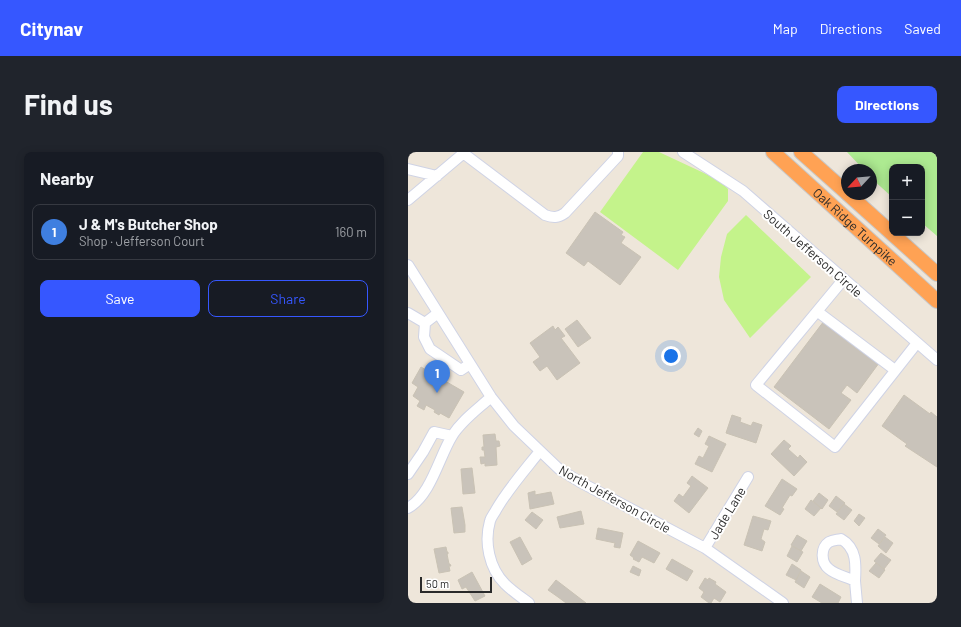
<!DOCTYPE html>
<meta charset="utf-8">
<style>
:root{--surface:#171b24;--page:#20242c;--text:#f1f3f6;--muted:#9ea1a6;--line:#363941;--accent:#3657ff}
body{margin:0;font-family:Barlow,sans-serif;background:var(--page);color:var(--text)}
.controls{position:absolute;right:12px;top:12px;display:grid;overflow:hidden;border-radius:8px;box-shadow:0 2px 10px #0003}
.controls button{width:36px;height:36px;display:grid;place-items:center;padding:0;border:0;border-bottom:1px solid var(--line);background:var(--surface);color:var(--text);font:20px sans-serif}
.compass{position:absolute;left:433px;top:12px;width:36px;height:36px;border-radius:50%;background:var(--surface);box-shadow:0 2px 10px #0003;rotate:244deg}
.scale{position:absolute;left:12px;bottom:10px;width:72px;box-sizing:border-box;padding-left:4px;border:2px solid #2a2a2a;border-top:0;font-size:11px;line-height:14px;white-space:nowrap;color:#2a2a2a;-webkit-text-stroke:3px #fff;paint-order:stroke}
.you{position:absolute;left:263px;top:204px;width:14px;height:14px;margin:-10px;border:3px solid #fff;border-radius:50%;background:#1a73e8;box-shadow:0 0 0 6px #1a73e833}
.badge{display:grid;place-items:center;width:26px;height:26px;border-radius:50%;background:var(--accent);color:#fff;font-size:13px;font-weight:700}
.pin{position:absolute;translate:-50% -33px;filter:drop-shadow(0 1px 2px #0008)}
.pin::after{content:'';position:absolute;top:21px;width:14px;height:12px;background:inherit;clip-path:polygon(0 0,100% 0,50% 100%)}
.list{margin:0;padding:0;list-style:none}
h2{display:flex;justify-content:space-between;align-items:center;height:52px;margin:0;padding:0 16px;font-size:17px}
h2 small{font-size:13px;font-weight:400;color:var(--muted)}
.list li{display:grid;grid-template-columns:26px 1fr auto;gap:12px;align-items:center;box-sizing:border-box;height:56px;margin:0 8px 8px;padding:0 8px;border:1px solid var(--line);border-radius:8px}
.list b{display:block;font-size:15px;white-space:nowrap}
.list p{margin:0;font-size:13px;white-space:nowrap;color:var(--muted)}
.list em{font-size:13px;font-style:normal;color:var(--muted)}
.actions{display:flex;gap:8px;padding:12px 16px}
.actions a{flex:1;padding:9px 0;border:1px solid var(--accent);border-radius:8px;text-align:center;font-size:14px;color:var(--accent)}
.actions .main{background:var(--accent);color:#fff}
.map{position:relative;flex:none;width:529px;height:451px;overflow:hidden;border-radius:8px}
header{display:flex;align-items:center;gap:24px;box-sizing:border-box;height:56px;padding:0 20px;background:var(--accent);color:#fff}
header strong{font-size:19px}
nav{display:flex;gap:22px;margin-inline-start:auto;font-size:14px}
.intro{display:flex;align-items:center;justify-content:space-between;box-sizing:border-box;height:96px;padding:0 24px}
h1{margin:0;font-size:28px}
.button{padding:10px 18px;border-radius:8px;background:var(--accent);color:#fff;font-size:14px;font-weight:700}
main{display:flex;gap:24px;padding:0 24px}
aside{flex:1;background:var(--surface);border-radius:8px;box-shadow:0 2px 10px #0003}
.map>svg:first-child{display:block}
.green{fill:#adea91}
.pitch{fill:#c4f38b}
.building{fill:#c9c3ba;stroke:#c9c2b4}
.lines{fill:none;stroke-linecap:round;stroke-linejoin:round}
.minor-casing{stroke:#cfd3e5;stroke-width:12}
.highway-casing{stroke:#c8c8c8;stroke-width:16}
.minor{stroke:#fff;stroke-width:10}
.highway{stroke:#ffa254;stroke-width:14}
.labels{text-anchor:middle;stroke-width:4;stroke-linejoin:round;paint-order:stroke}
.street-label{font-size:13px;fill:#2a2a2a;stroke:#fff}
</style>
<header>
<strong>Citynav</strong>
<nav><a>Map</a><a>Directions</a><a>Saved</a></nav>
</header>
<div class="intro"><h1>Find us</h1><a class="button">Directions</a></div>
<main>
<aside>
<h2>Nearby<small></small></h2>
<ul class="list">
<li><span class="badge" style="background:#3f7fe0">1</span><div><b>J &amp; M's Butcher Shop</b><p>Shop · Jefferson Court</p></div><em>160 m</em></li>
</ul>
<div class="actions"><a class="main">Save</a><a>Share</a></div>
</aside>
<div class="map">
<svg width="529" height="451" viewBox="0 0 529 451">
<rect width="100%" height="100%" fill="#eee6da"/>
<path class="green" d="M 439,0 L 529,0 L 529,84 L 514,71 L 514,15 L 484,15 L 484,45 L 463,26 L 463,18 L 456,18 Z"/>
<path class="pitch" d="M 235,0 L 251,0 L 313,29 L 320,37 L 320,49 L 270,118 L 192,60 Z
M 338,63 L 403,125 L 342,186 L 316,148 L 311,125 L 313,105 L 319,82 Z"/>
<path class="building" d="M 187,60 L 215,80 L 213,83 L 217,85 L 213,91 L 233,105 L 212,133 L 180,109 L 176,114 L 158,101 Z
M 169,168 L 183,186 L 170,195 L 157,177 Z
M 416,169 L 471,211 L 449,241 L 439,233 L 433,241 L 443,248 L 421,277 L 366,235 Z
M 145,174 L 147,178 L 150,175 L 157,184 L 153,186 L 172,211 L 149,228 L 139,214 L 132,219 L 125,210 L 132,205 L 122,191 Z
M 13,215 L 56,240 L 41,266 L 32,261 L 31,263 L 26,260 L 27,258 L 18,253 L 16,258 L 9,254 L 12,249 L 5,244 L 10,235 L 4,231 Z
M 496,243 L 522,262 L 523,260 L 529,265 L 529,315 L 497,294 L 499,292 L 474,274 Z
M 324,263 L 333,266 L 332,270 L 343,274 L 345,270 L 354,273 L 348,291 L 318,281 Z
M 290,276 L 294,279 L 291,285 L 286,282 Z
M 87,282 L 88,289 L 91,289 L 92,294 L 88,295 L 89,313 L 77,314 L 77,311 L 73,312 L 72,305 L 77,305 L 76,298 L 74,298 L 74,295 L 76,295 L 75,283 Z
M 301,284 L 318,292 L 304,320 L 287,312 L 291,304 L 295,306 L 301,294 L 297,292 Z
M 376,288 L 383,294 L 380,297 L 390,306 L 392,303 L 399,310 L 386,324 L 363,302 Z
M 64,316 L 67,341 L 55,342 L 53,317 Z
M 284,324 L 300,336 L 281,361 L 266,349 L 271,342 L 275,345 L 283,334 L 279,331 Z
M 374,327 L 389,337 L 384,344 L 382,343 L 374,356 L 376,357 L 372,363 L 357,354 Z
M 127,339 L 127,343 L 143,340 L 146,352 L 122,357 L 120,341 Z
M 411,341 L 420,348 L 414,357 L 405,349 Z
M 428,344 L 437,351 L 429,360 L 421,354 Z
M 403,348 L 413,356 L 406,364 L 397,357 Z
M 436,352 L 444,358 L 436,368 L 428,362 Z
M 54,355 L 57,373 L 57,380 L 46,381 L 43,356 Z
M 173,359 L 176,372 L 152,376 L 149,365 Z
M 124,360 L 135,368 L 128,377 L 117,368 Z
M 451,362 L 457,366 L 451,374 L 446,369 Z
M 345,364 L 363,369 L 360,378 L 356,377 L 353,387 L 357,390 L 354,399 L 336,393 Z
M 190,376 L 215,381 L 212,396 L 206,395 L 207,391 L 188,387 Z
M 470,377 L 478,383 L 471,392 L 463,386 Z
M 389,383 L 399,389 L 393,399 L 383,393 Z
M 112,385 L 124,407 L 114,413 L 102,390 Z
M 477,385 L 485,391 L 478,401 L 470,394 Z
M 230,389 L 252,401 L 246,411 L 234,405 L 231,410 L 225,407 L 226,406 L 222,403 Z
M 384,394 L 395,400 L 389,410 L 379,404 Z
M 38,395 L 39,400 L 40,400 L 40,402 L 39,402 L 41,412 L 42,412 L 43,414 L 41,414 L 42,419 L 31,421 L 26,397 Z
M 473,401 L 483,408 L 476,417 L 466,409 Z
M 264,407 L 285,419 L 279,429 L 258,417 Z
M 468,411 L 477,418 L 471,426 L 461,419 Z
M 384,412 L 393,418 L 388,428 L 378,423 Z
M 225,414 L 233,418 L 231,424 L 222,420 Z
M 393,419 L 402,425 L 396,436 L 387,430 Z
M 64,420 L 77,444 L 67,449 L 58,435 L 54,437 L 50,428 Z
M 297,426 L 300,428 L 301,426 L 308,430 L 307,432 L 318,440 L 312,450 L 306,446 L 303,451 L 301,451 L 293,445 L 296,440 L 291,436 Z
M 148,428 L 178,451 L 158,451 L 150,445 L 140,438 Z
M 412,432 L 433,445 L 430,451 L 414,451 L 404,445 Z"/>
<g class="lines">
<defs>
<path id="minor" d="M 275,0 L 335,39 L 529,208
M 55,1 L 137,63 C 145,66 150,66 157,61 L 210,4 L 210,0
M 0,17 L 29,24
M 0,48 L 57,0
M 0,113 L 83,245 L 106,274 L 151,317 L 172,330 L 297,396 L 375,451
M 435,128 L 348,233 L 427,295 L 509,191
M 410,160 L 487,218
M 0,161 L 17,171 L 30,161
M 17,171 L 16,185 L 22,197 L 53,218 L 62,212
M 0,322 L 15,300 L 26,280 L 44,284
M 0,356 C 23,343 31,305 44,284 C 54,268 70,257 83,245
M 433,387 C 449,396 448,413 447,429 C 439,425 428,423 421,417 C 413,411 412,396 421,390 C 425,388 429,388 433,387 Z
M 297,396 L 340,325
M 447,429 L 449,451
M 121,451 C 113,445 104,439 97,432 C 81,416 76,390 82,369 C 83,365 86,362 88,358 C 100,337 117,318 132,299"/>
<g id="highway">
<path id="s1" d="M 365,0 L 529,149"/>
<path d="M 393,0 L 439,41"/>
<path d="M 440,42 L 529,122"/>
</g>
</defs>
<use href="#minor" class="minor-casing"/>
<use href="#highway" class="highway-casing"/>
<use href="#minor" class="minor"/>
<use href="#highway" class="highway"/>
</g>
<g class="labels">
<g class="street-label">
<text dy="5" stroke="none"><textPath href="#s1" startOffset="111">Oak Ridge Turnpike</textPath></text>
<text transform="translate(405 101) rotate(41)" y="5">South Jefferson Circle</text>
<text transform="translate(207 347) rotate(29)" y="5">North Jefferson Circle</text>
<text transform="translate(319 361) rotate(-59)" y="5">Jade Lane</text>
</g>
</g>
</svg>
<div class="controls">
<button>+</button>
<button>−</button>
</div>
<svg class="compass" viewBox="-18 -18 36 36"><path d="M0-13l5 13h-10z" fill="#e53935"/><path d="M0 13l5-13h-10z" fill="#9ea1a6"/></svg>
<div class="scale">50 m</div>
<div class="you"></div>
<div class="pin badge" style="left:29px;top:241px;background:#3f7fe0">1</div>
</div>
</main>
